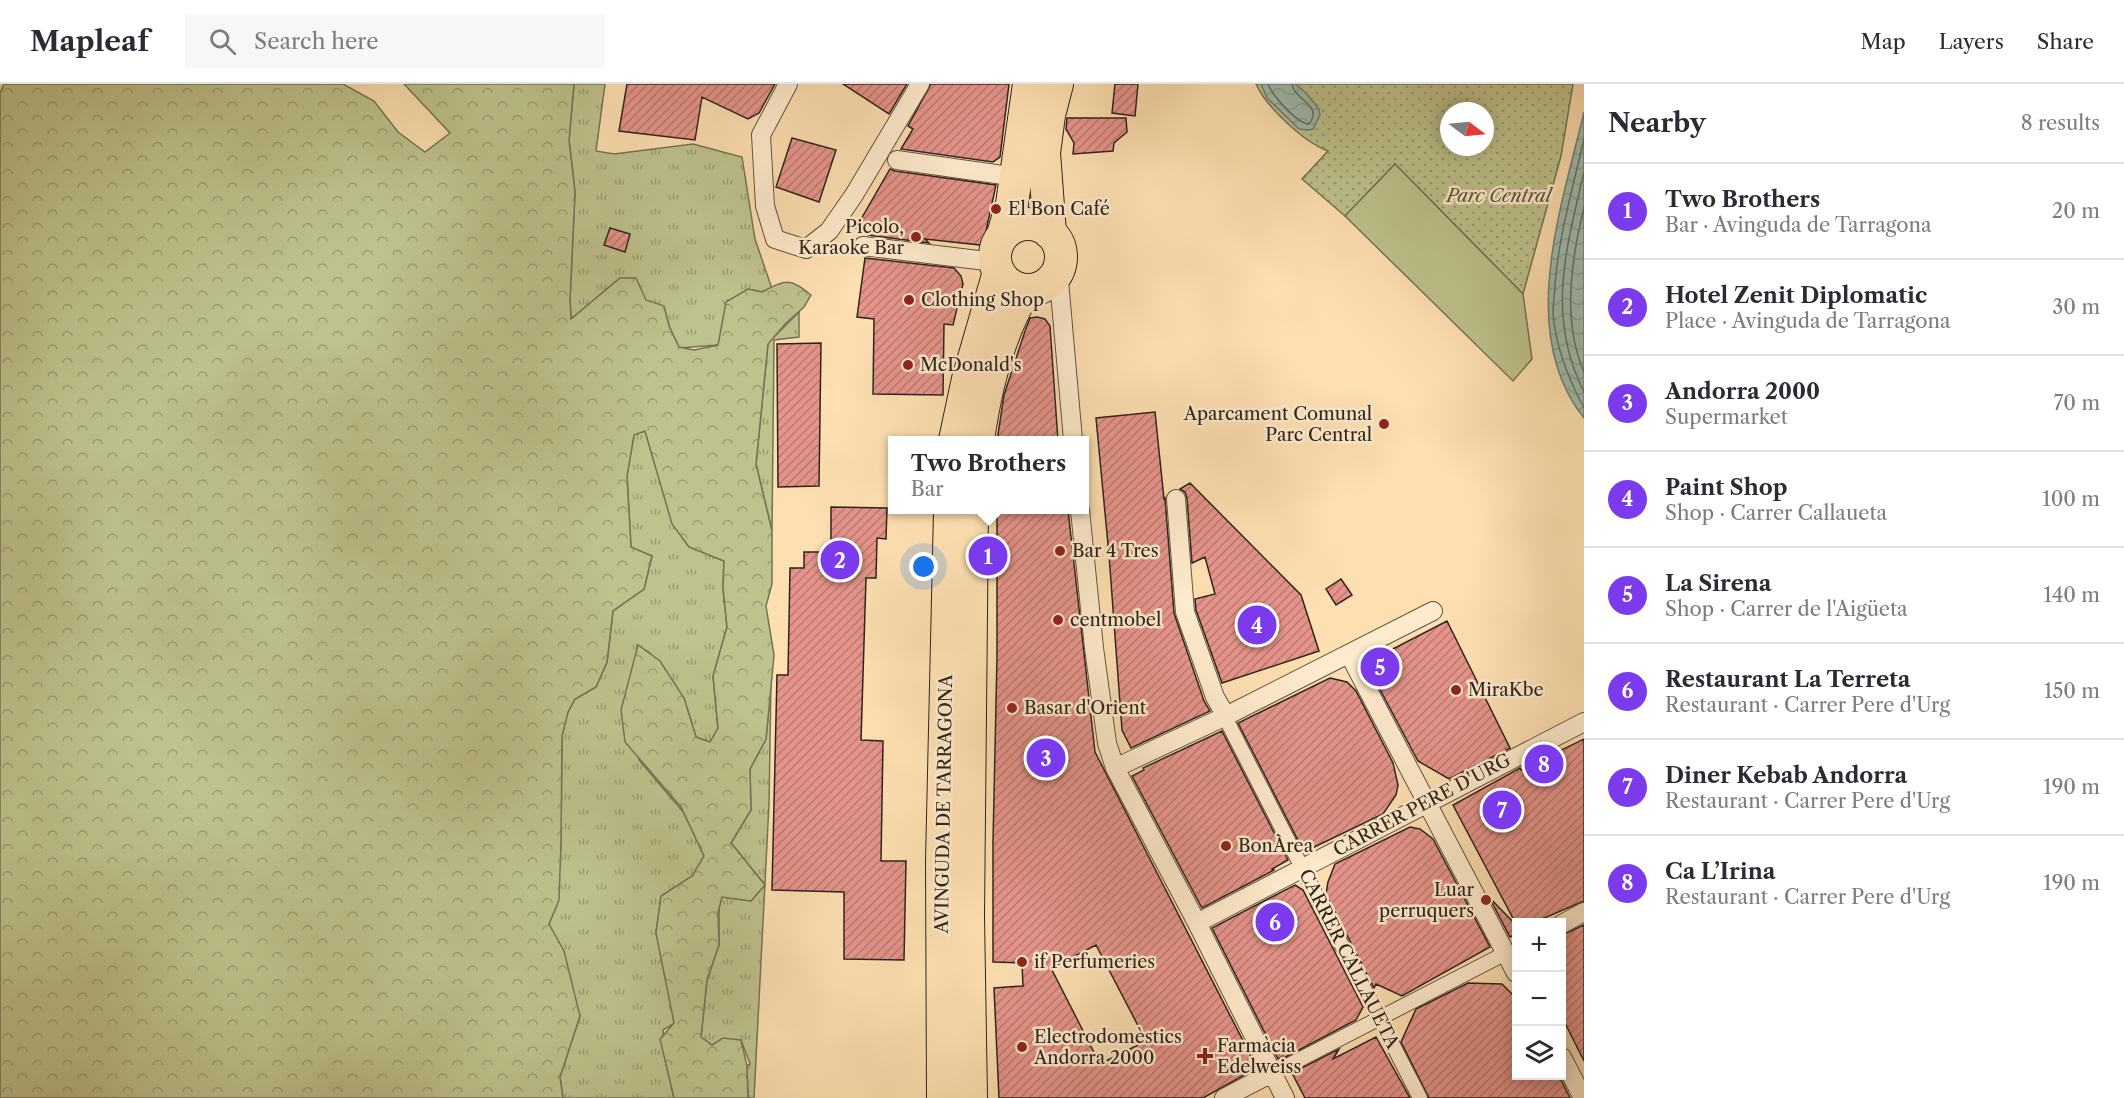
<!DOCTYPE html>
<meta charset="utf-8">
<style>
:root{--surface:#fff;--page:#f7f7f7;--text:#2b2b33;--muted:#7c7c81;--line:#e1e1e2;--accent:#7c3aed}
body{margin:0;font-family:"Libre Caslon Text",serif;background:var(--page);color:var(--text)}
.controls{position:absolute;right:18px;bottom:18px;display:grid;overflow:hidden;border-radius:0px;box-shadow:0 3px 15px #0003}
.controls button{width:54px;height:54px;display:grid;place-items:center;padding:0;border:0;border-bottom:2px solid var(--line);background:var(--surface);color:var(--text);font:30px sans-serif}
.compass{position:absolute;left:1440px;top:18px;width:54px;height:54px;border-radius:50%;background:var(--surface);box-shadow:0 3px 15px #0003;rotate:106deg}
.you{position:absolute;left:924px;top:483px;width:21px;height:21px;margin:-15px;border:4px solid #fff;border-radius:50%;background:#1a73e8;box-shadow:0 0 0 9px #1a73e833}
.badge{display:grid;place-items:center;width:39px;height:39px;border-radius:50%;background:var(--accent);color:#fff;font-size:20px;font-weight:700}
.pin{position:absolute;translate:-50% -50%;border:3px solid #fff;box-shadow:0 2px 6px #0006}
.popup{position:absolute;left:888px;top:352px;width:201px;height:78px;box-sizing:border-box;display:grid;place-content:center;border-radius:0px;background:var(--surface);filter:drop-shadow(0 2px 4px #0005);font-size:20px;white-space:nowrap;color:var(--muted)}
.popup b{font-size:22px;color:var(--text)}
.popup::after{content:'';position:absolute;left:50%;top:100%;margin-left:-12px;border:12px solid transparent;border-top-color:var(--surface)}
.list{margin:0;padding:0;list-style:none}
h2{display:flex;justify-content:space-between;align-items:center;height:78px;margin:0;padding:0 24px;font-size:26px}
h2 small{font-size:20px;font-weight:400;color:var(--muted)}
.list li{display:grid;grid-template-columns:39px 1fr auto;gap:18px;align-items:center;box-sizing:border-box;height:96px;padding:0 24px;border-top:2px solid var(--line)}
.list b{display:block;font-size:22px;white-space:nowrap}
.list p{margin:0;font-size:20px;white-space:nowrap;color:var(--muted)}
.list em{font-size:20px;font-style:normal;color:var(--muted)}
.icon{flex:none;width:33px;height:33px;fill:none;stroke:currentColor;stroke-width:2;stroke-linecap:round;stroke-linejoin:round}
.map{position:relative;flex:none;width:1584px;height:1014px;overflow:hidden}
header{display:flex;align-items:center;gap:36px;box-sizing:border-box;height:84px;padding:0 30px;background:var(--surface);border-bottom:2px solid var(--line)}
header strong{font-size:28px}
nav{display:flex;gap:33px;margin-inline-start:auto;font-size:21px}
.search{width:420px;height:54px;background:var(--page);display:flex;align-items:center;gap:15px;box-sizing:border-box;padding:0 21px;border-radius:0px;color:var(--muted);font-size:22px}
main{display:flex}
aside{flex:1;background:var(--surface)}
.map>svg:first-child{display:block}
.grass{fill:url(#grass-tufts);stroke:#767354;stroke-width:1.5}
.forest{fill:url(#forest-crowns);stroke:#767354;stroke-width:1.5}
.park{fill:url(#park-dots);stroke:#767354;stroke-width:1.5;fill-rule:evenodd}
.pitch{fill:#bec28d;stroke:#767354;stroke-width:1.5}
.water{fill:url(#water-waves);stroke:#727f74;stroke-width:1.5}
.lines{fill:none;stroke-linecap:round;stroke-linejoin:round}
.shore{stroke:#667065;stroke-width:1.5}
.building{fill:url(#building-hatch);stroke:#2e241c;stroke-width:1.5;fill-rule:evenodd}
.pedestrian-casing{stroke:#625341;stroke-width:16}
.minor-casing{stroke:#625341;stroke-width:20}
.trunk-casing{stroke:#2e241c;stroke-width:34}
.pedestrian{stroke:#feeacc;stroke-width:14}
.minor{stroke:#feeacc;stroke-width:18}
.trunk{stroke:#fddfb1;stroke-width:32}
.poi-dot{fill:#8f2418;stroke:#feeacc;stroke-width:2}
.labels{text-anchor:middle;stroke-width:5;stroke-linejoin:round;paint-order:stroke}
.park-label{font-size:18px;font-style:italic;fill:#59533e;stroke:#feeacc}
.poi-label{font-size:18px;fill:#2e241c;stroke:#feeacc;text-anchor:start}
.street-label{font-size:18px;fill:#2e241c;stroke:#feeacc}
</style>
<header>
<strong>Mapleaf</strong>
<div class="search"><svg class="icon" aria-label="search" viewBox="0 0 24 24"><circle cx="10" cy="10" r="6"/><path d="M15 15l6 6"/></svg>Search here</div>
<nav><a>Map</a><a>Layers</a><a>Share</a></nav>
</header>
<main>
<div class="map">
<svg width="1584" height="1014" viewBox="0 0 1584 1014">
<defs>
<pattern id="grass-tufts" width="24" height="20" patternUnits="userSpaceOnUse" patternTransform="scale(1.5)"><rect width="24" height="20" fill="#bec28d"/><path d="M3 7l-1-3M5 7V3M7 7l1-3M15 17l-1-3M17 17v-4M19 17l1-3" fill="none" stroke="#9b9d72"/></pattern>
<pattern id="forest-crowns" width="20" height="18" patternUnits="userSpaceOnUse" patternTransform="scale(1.5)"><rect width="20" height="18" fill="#bec28d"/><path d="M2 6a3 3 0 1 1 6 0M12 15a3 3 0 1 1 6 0" fill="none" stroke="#9b9d72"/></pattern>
<pattern id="park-dots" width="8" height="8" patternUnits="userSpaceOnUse" patternTransform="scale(1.5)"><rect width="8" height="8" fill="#bec28d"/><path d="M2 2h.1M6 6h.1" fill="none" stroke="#9b9d72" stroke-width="1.8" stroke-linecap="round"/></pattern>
<pattern id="water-waves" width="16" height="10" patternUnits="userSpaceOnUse" patternTransform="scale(1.5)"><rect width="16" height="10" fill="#9fbcae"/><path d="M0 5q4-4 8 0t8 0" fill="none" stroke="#89a195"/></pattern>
<pattern id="building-hatch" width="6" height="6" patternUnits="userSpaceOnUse" patternTransform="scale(1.5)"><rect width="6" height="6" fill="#e6948b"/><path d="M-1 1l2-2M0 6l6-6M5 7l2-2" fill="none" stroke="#bb7971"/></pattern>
</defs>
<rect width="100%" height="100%" fill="#fddfb1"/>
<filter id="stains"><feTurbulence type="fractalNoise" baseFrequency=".00333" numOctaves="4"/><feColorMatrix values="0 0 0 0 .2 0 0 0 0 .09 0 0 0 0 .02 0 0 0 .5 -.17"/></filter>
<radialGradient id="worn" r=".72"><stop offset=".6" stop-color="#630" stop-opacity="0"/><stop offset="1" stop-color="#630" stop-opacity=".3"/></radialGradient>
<path class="grass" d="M 574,0 L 605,0 L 596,67 L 614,70 L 693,60 L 742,73 L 755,155 L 772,205 L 762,208 L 748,205 L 718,261 L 679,264 L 669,242 L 664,223 L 645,219 L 620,194 L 571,235 L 570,216 L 575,108 L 569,56 Z
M 799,228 L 799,253 L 774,256 L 772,447 L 756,380 L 768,259 Z
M 645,347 L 673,440 L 689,463 L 724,477 L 723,504 L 727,543 L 713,592 L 718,645 L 710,658 L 696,653 L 684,614 L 649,568 L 637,562 L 639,676 L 684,729 L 704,772 L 696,794 L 661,813 L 656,849 L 675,939 L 663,946 L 665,975 L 674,1014 L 563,1014 L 560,993 L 580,932 L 549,840 L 557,820 L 561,759 L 562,652 L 568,628 L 575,615 L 596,603 L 607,578 L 613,527 L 644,505 L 652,472 L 631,464 L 627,392 L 634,350 Z
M 771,598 L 769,720 L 754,1014 L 748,1014 L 747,982 L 750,980 L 741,956 L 712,961 L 701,953 L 707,896 L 719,861 L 719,824 L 722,813 L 751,817 L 765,801 L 731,759 L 751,726 L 750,685 L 766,655 Z"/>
<path class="forest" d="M 4,0 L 343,0 L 374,17 L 398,48 L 425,68 L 450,49 L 404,0 L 574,0 L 569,56 L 575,108 L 570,216 L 571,235 L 620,194 L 636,194 L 646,216 L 664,222 L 669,242 L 679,263 L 694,266 L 718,261 L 726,218 L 748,205 L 762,208 C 785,196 790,193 811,211 L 804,223 L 786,239 L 768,260 L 756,380 L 772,447 L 772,500 L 766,522 L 774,571 L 766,655 L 750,685 L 751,726 L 731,759 L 765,801 L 751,817 L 722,813 L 718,828 L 719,861 L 707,896 L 701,953 L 712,961 L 723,954 L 741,956 L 747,982 L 748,1014 L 674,1014 L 660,955 L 674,939 L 656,849 L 661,812 L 692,792 L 704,772 L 681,723 L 625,658 L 621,626 L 638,561 L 660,577 L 684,614 L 696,653 L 710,658 L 718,644 L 713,592 L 727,543 L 723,504 L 724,477 L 689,463 L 672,440 L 645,347 L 634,351 L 627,392 L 631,463 L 652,472 L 644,505 L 613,527 L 607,578 L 596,603 L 575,615 L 568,628 L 562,652 L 561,759 L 559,816 L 549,840 L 564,867 L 580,932 L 560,993 L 563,1014 L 0,1014 L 0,9 Z"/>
<path class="park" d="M 1256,0 L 1573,0 L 1561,72 L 1523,210 L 1395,80 L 1345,132 L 1302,95 L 1328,67 C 1304,58 1266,23 1256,0 ZM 1449,27 L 1485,27 L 1485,63 L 1449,63 Z"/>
<path class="pitch" d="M 1395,80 L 1523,210 L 1532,275 L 1513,297 L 1345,132 Z"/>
<path class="water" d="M 1261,0 L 1295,0 L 1306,9 L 1319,25 L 1320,31 L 1313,45 L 1308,46 L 1299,45 L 1267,14 Z
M 1584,28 L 1584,334 C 1516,249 1562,122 1584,28 Z"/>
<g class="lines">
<path class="shore" d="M 1268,0 C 1273,12 1296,39 1309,40 C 1324,21 1294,16 1292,0
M 1584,55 C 1573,103 1559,151 1555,200 C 1555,209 1553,219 1553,228 C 1555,262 1568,294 1584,324
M 1584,88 C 1566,165 1546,233 1584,308
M 1584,124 C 1571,176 1562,238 1584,288"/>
</g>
<path class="building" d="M 627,0 L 775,0 L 759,29 L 748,35 L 702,13 L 695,56 L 619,47 Z
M 843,0 L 907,0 L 889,30 Z
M 931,0 L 1009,0 L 1000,73 L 993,78 L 901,65 L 913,45 L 908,42 Z
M 1115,0 L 1138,0 L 1135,32 L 1112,29 Z
M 1067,34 L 1126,34 L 1127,48 L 1114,59 L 1113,67 L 1073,70 L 1074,59 L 1066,45 Z
M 792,54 L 836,66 L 819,118 L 776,103 Z
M 890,85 L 895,87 L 996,101 L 986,147 L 985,155 L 989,162 L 925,155 L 929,159 L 868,151 L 869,146 L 856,144 Z
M 610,144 L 630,150 L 625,168 L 604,161 Z
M 865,174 L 954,184 L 961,192 L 963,200 L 953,241 L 944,240 L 943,311 L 873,310 L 874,235 L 857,233 Z
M 1037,233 L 1045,235 L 1050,242 L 1058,357 L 997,357 L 1004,311 L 1025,247 L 1030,234 Z
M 821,259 L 819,402 L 778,403 L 777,260 Z
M 1155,328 L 1164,415 L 1165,414 L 1174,529 L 1204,617 L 1210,627 L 1131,664 L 1122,646 L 1109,471 L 1096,334 Z
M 1190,399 L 1301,511 L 1319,567 L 1222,599 L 1196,526 L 1195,515 L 1215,510 L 1205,473 L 1192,479 L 1187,414 L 1185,408 L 1180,405 Z
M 831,423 L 887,424 L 886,455 L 877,454 L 876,494 L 866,494 L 861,656 L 883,657 L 881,777 L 906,777 L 904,876 L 844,875 L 844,808 L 772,806 L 777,591 L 788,591 L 790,484 L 804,484 L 804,468 L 831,468 Z
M 997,426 L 1068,426 L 1095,668 L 1257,984 L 1203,1014 L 999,1014 L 994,904 L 1023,902 L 1022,879 L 993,878 L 993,758 L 997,573 ZM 1096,861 L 1146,957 L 1100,980 L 1051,884 Z
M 1341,495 L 1352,511 L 1336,521 L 1326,505 Z
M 1447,537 L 1510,664 L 1449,695 L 1418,677 L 1376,598 L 1383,570 Z
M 1330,594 L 1347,598 L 1356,607 L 1393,679 L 1398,701 L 1396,711 L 1383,730 L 1304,768 L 1238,639 Z
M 1222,647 L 1288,776 L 1272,785 L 1274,786 L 1202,824 L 1132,692 L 1144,686 L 1143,684 Z
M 1584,655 L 1584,817 L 1535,838 L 1515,838 L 1453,721 L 1520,684 L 1521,686 Z
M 1410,743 L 1420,745 L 1433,755 L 1490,863 L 1402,912 L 1376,900 L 1374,904 L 1326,810 L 1328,798 L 1335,780 Z
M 1295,801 L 1303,806 L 1363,923 L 1356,936 L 1284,974 L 1283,972 L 1278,975 L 1212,844 Z
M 1489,813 L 1516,841 L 1516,850 L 1510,853 Z
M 1584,841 L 1584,977 L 1562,933 L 1562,851 Z
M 1468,899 L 1502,900 L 1516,914 L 1516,992 L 1559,992 L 1570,1014 L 1429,1014 L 1401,958 L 1416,925 Z
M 1376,953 L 1410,1014 L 1305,1014 L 1292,989 L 1339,965 L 1333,975 Z"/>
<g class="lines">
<defs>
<path id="pedestrian" d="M 1229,641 L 1420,1014
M 1285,983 L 1506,869"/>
<path id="minor" d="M 788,0 L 761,51 L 765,122 L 775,155 L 806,165 L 829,147 L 854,111 L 920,0
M 897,76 L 1017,93
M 863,162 L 986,177 L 996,181
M 1058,185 L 1073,356
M 1176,415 L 1185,528 L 1215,613 L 1226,632
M 1080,426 L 1094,564 L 1107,659 L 1115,684 L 1197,839 L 1285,1014
M 1349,570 L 1516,889
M 1115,684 L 1226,632 L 1433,527
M 1197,839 L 1584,638
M 1562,840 L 1584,828
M 1562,973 L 1583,1014
M 1224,1014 L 1272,989"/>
<path id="trunk" d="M995 173a33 33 0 1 1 66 0a33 33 0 1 1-66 0Z
M 1050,149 L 1044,69 L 1049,31 L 1057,0
M 1003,151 L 1012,120 L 1029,0
M 955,356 L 968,295 L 999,188
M 978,356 C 985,305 998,251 1025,206
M 943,1014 L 942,777 L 950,426
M 971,1014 L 968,832 L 972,426"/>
</defs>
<use href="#pedestrian" class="pedestrian-casing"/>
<use href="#minor" class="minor-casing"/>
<use href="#trunk" class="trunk-casing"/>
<use href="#pedestrian" class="pedestrian"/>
<use href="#minor" class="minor"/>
<use href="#trunk" class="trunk"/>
</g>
<g class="poi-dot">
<circle cx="996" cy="125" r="6"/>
<circle cx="916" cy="153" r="6"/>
<circle cx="909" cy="216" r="6"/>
<circle cx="908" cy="281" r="6"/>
<circle cx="1384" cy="340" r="6"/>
<circle cx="1060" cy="467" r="6"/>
<circle cx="1058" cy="536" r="6"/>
<circle cx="1456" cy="606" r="6"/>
<circle cx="1012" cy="624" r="6"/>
<circle cx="1226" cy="762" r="6"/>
<circle cx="1486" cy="816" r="6"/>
<circle cx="1022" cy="878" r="6"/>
<circle cx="1022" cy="963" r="6"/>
<path d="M1202 963h6v6h6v6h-6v6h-6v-6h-6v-6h6z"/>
</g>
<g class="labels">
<g class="park-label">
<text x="1499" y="118">Parc Central</text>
</g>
<g class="poi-label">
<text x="1008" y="131">El Bon Café</text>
<text x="904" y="149" text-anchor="end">Picolo,<tspan x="904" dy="21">Karaoke Bar</tspan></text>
<text x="921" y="222">Clothing Shop</text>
<text x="920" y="287">McDonald's</text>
<text x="1372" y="336" text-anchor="end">Aparcament Comunal<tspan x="1372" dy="21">Parc Central</tspan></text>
<text x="1072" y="473">Bar 4 Tres</text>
<text x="1070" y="542">centmobel</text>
<text x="1468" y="612">MiraKbe</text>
<text x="1024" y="630">Basar d'Orient</text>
<text x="1238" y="768">BonÀrea</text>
<text x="1474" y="812" text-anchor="end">Luar<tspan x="1474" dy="21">perruquers</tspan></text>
<text x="1034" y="884">if Perfumeries</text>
<text x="1034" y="959">Electrodomèstics<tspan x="1034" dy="21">Andorra 2000</tspan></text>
<text x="1217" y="968">Farmàcia<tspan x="1217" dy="21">Edelweiss</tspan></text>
</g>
<g class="street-label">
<text transform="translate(944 720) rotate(-89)" y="6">AVINGUDA DE TARRAGONA</text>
<text transform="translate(1422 721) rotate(-28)" y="6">CARRER PERE D'URG</text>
<text transform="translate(1349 875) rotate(63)" y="6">CARRER CALLAUETA</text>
</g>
</g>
<rect width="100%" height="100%" filter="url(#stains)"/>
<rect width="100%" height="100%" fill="url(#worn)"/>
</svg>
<div class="controls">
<button>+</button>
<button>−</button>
<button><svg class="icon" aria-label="layers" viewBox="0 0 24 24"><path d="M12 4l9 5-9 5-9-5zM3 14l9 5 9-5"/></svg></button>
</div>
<svg class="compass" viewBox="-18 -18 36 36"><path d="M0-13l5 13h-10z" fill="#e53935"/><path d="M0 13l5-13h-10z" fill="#7c7c81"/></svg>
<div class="you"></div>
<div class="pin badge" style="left:988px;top:472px">1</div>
<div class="popup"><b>Two Brothers</b>Bar</div>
<div class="pin badge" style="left:840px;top:476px">2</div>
<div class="pin badge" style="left:1046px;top:674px">3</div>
<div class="pin badge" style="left:1257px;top:541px">4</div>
<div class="pin badge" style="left:1380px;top:583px">5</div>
<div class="pin badge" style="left:1275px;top:838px">6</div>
<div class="pin badge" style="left:1502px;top:726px">7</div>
<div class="pin badge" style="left:1544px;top:680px">8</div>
</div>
<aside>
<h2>Nearby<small>8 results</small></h2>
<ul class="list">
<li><span class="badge">1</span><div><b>Two Brothers</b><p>Bar · Avinguda de Tarragona</p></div><em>20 m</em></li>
<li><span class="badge">2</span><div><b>Hotel Zenit Diplomatic</b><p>Place · Avinguda de Tarragona</p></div><em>30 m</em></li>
<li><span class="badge">3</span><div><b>Andorra 2000</b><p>Supermarket</p></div><em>70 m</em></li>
<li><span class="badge">4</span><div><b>Paint Shop</b><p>Shop · Carrer Callaueta</p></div><em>100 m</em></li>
<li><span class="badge">5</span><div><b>La Sirena</b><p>Shop · Carrer de l'Aigüeta</p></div><em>140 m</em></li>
<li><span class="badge">6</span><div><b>Restaurant La Terreta</b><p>Restaurant · Carrer Pere d'Urg</p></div><em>150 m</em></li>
<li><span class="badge">7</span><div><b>Diner Kebab Andorra</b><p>Restaurant · Carrer Pere d'Urg</p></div><em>190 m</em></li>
<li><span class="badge">8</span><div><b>Ca L’Irina</b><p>Restaurant · Carrer Pere d'Urg</p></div><em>190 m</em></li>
</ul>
</aside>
</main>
